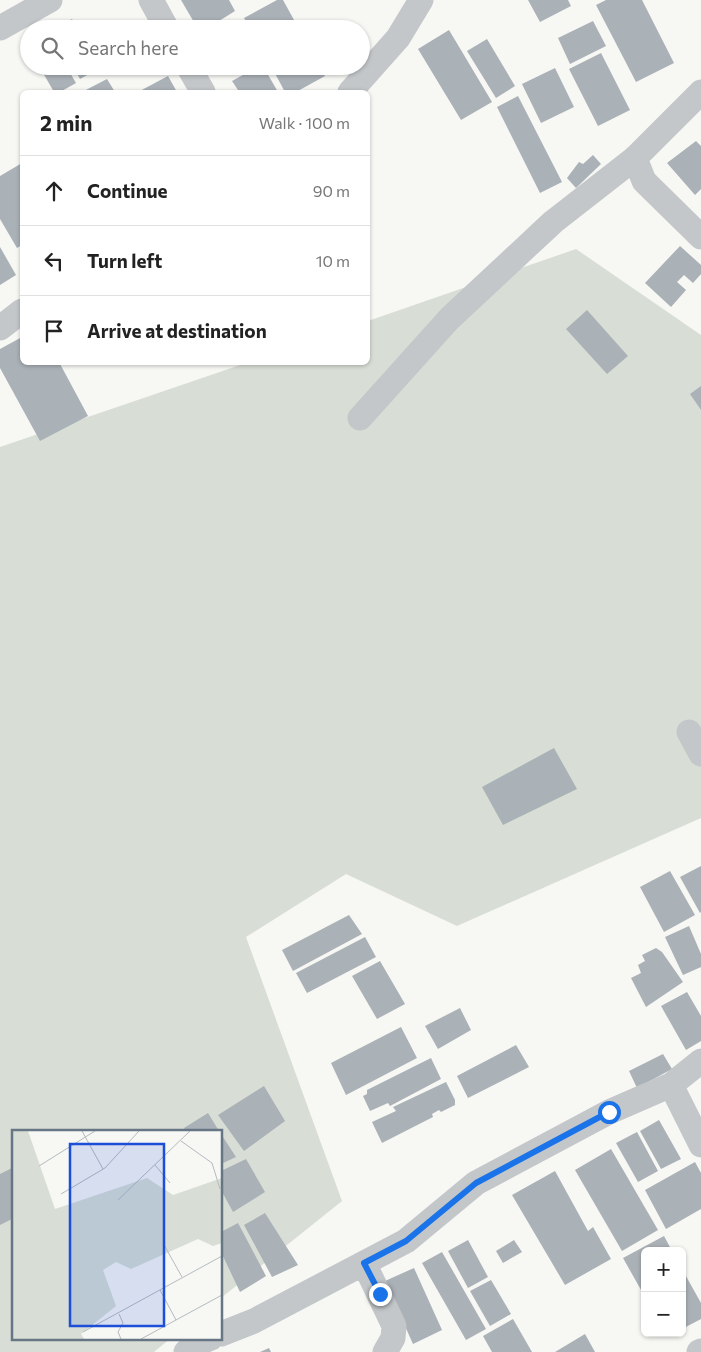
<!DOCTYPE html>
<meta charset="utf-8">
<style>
:root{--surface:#fff;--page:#f6f6f6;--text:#222;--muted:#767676;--line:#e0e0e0}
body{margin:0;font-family:Commissioner,sans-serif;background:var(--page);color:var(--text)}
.controls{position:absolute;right:15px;bottom:15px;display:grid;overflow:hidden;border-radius:8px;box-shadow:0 1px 4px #0004}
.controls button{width:45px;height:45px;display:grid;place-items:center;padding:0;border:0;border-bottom:1px solid var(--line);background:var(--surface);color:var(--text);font:25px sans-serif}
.stop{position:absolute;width:15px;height:15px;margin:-11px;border:4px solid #1a73e8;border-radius:50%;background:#fff}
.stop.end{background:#1a73e8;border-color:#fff;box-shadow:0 1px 5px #0008}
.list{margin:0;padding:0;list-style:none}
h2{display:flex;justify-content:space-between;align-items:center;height:65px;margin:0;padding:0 20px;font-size:21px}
h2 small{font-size:16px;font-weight:400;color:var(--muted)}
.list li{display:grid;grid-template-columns:32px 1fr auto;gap:15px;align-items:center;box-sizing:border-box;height:70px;padding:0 20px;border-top:1px solid var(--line)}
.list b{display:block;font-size:19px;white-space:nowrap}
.list em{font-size:16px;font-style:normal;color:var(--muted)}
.icon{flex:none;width:28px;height:28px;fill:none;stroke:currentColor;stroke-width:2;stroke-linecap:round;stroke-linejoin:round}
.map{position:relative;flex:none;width:701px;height:1352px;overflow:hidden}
.search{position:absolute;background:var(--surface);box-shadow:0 1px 4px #0004;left:20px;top:20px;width:350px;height:55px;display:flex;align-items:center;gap:12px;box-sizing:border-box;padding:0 18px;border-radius:28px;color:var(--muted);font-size:19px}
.panel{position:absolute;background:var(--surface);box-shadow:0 1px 4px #0004;left:20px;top:90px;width:350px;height:275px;border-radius:8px}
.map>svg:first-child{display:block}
.green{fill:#d8ded5}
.building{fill:#aab1b7}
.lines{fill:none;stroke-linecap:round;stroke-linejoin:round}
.minor{stroke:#c3c7ca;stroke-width:25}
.route{stroke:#1a73e8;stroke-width:6}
.inset-road{fill:none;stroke:#b4bbc1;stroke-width:1}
.view{fill:#1d4ed8;fill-opacity:0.15;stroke:#1d4ed8;stroke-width:2.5}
.inset-edge{fill:none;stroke:#677685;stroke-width:2.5}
</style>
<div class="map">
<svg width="701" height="1352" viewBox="0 0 701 1352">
<rect width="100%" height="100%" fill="#f7f7f4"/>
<path class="green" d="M 576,249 L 701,335 L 701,818 L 457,926 L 346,874 L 246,937 L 342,1201 L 221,1298 L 221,1131 L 14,1131 L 14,1338 L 171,1338 L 154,1352 L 0,1352 L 0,447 L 246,363 L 368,362 L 368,321 Z"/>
<path class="building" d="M 181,0 L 229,0 L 235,11 L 219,21 L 219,29 L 198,29 Z
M 277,0 L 283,0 L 299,29 L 250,29 L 244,18 Z
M 528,0 L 568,0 L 571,6 L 540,22 Z
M 606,0 L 642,0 L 674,63 L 636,82 L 596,5 Z
M 72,19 L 77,29 L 54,29 Z
M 593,21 L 606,46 L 570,64 L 558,38 Z
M 449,30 L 492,102 L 461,120 L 418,49 Z
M 487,39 L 515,86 L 496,98 L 467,51 Z
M 601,53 L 630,110 L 598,126 L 569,69 Z
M 39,66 L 66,66 L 76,83 L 60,92 L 54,92 Z
M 73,66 L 99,66 L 100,68 L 80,79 Z
M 216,66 L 238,66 L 221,75 Z
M 259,66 L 263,66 L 278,92 L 234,92 L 238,90 L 232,81 Z
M 271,66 L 320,66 L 325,76 L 296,92 L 285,92 Z
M 555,68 L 574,107 L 541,123 L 522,84 Z
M 168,76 L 177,92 L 138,92 Z
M 107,79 L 115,92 L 82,92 Z
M 518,96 L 562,182 L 540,193 L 497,107 Z
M 696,141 L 701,146 L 701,189 L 695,195 L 667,163 Z
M 593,155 L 601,164 L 576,188 L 567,178 L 579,162 L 583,164 Z
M 22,163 L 22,245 L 17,248 L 0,219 L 0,176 Z
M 680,246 L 701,265 L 701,274 L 693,283 L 684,275 L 677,282 L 686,290 L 671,307 L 645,283 Z
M 0,247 L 16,275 L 0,285 Z
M 587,310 L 628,356 L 607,374 L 566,329 Z
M 22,337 L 22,362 L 59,362 L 88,416 L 40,441 L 0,368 L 0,349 Z
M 701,386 L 701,410 L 690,394 Z
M 554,748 L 577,789 L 503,825 L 482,787 Z
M 701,866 L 701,912 L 700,913 L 680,877 Z
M 670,871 L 695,915 L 664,932 L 640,887 Z
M 349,915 L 362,934 L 293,971 L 282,950 Z
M 689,926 L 701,954 L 701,967 L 683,975 L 665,937 Z
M 365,937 L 376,957 L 307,993 L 296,973 Z
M 656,948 L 662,952 L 683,982 L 646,1007 L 631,978 L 641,973 L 638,965 L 645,961 L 642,955 Z
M 380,961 L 405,1004 L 377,1019 L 352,976 Z
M 687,992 L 701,1016 L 701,1041 L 686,1050 L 661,1006 Z
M 460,1008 L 471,1030 L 438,1049 L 425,1026 Z
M 401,1027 L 417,1058 L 346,1095 L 331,1063 Z
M 516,1045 L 529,1067 L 468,1098 L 457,1076 Z
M 663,1054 L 672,1069 L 637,1088 L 629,1071 Z
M 431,1058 L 441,1079 L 390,1106 L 388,1103 L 370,1111 L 363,1096 L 367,1094 L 367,1090 Z
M 446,1082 L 455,1100 L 455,1105 L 441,1112 L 439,1110 L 432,1114 L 433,1117 L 382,1143 L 372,1122 L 396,1111 L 393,1107 Z
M 264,1086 L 285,1121 L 244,1151 L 218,1115 Z
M 208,1113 L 219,1131 L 186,1131 L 184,1128 Z
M 659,1120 L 681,1159 L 661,1169 L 640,1131 Z
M 637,1132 L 658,1171 L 638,1182 L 616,1143 Z
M 221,1134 L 236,1157 L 221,1164 Z
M 611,1149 L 658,1230 L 622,1251 L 575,1170 Z
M 246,1159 L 265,1192 L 233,1212 L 221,1190 L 221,1171 Z
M 695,1162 L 701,1173 L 701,1209 L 666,1229 L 645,1190 Z
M 14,1167 L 14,1218 L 0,1225 L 0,1174 Z
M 555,1171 L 588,1231 L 593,1227 L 611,1259 L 565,1285 L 512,1195 Z
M 265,1213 L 298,1265 L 272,1277 L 244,1225 Z
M 238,1223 L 266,1276 L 240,1292 L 221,1252 L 221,1232 Z
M 664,1236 L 672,1251 L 645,1251 L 645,1297 L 623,1258 Z
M 468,1240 L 488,1277 L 468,1288 L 448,1251 Z
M 514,1240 L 522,1252 L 503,1263 L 496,1251 Z
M 442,1252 L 486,1329 L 466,1340 L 422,1263 Z
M 414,1268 L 442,1330 L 413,1344 L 385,1281 Z
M 682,1269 L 701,1303 L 701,1319 L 682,1329 Z
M 491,1280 L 511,1314 L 490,1326 L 470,1291 Z
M 513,1319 L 532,1352 L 492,1352 L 483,1336 Z
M 585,1334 L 595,1352 L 555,1352 Z
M 269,1348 L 271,1352 L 260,1352 Z"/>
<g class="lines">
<path class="minor" d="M 151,0 L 167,29
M 0,28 L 50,0
M 188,66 L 203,92
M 350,92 L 398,38 L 421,0
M 635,158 L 644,181 L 701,237
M 0,328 L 22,311
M 360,418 L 449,319 L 553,222 L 635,158 L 701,92
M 689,732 L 701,754
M 671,1085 L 701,1145
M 364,1263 L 394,1326 L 393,1338 L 385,1352
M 221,1334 L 254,1321 L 406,1241 L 476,1183 L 609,1112 L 671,1085 L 701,1061
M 186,1352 L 192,1346 L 211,1338
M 699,1352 L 701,1351"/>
</g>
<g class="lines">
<path class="route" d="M 380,1294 L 364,1263 L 406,1241 L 476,1183 L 609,1112"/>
</g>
<g transform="translate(12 1130)">
<rect width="210" height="210" fill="#f7f7f4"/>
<path d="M 0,1 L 16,1 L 43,79 L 135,48 L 161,65 L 210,48 L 210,113 L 201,116 L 186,109 L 119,139 L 104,132 L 91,140 L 104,176 L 69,204 L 72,209 L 0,209 Z" fill="#d8ded5"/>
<path class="inset-road" d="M 70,1 L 91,39M 169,11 L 200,33 L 208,59M 143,35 L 158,53M 27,36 L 83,1M 49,64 L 93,38 L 127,1M 106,70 L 178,1M 151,113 L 170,147M 148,160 L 164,190M 107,184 L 111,193 L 106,202 L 109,209M 71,202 L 210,126M 129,209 L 210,165"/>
<path class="view" d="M 58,14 L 152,14 L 152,196 L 58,196 Z"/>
<rect width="210" height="210" class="inset-edge"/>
</g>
</svg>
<div class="controls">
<button>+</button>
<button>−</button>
</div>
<div class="stop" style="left:609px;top:1112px"></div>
<div class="stop end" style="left:380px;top:1294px"></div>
<div class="search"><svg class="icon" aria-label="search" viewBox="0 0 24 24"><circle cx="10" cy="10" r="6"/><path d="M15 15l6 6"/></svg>Search here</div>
<section class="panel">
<h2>2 min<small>Walk · 100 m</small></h2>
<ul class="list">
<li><svg class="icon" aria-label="ahead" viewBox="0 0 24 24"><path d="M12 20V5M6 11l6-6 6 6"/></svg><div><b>Continue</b></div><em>90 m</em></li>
<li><svg class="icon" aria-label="left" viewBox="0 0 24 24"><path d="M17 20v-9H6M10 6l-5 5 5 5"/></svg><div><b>Turn left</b></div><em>10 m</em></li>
<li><svg class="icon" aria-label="arrive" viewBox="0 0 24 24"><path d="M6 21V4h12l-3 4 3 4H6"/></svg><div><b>Arrive at destination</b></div></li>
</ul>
</section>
</div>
